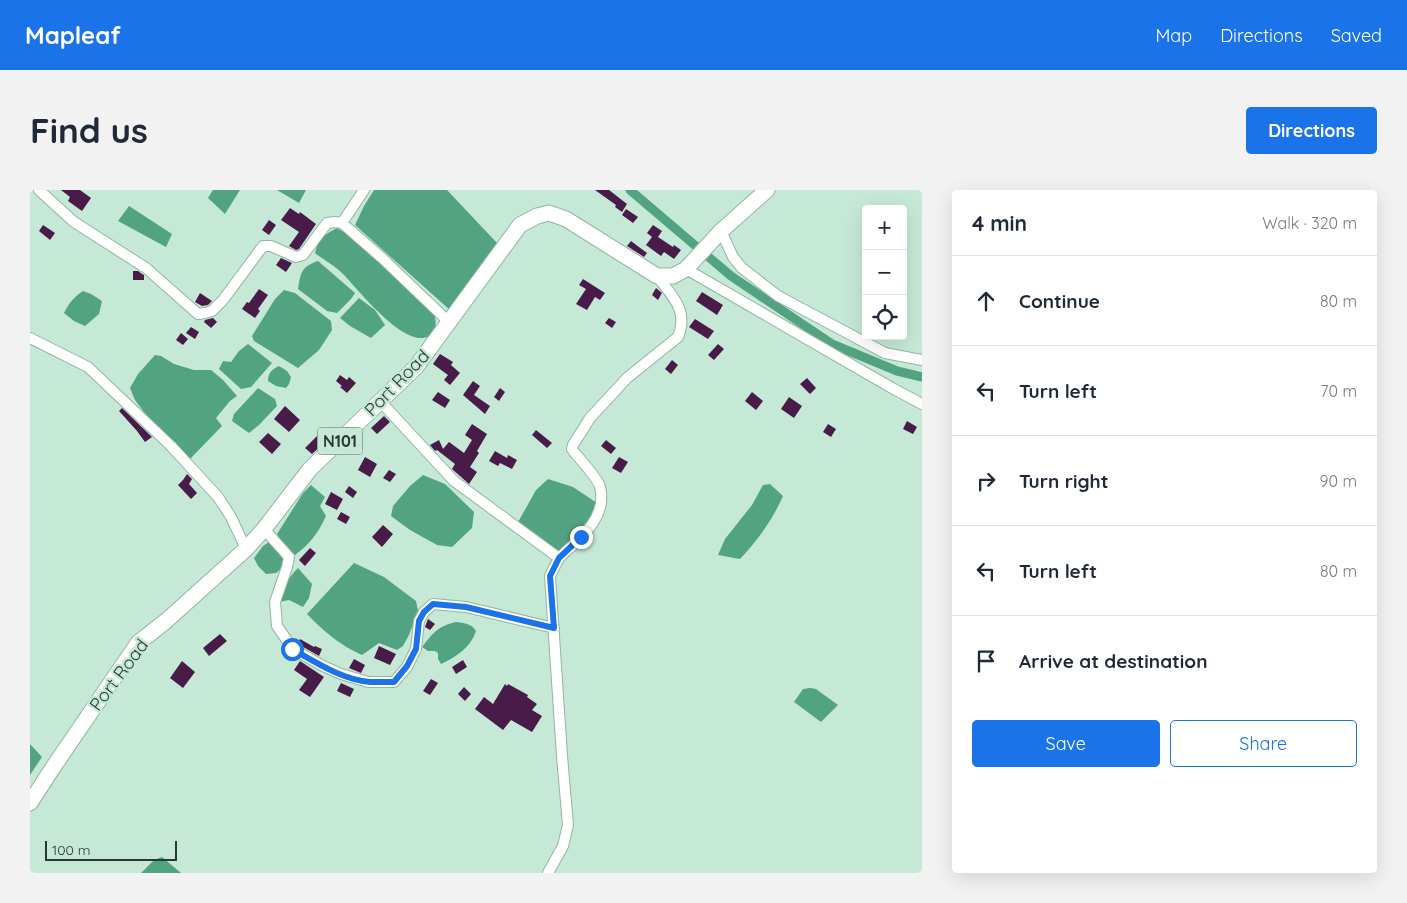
<!DOCTYPE html>
<meta charset="utf-8">
<style>
:root{--surface:#fff;--page:#f2f2f3;--text:#1f2937;--muted:#747a83;--line:#e0e1e3;--accent:#1a73e8}
body{margin:0;font-family:Quicksand,sans-serif;background:var(--page);color:var(--text)}
.controls{position:absolute;right:15px;top:15px;display:grid;overflow:hidden;border-radius:5px;box-shadow:0 5px 20px #0002}
.controls button{width:45px;height:45px;display:grid;place-items:center;padding:0;border:0;border-bottom:1px solid var(--line);background:var(--surface);color:var(--text);font:25px sans-serif}
.scale{position:absolute;left:15px;bottom:12px;width:132px;box-sizing:border-box;padding-left:5px;border:2px solid #2a3831;border-top:0;font-size:14px;line-height:18px;white-space:nowrap;color:#2a3831;-webkit-text-stroke:4px #c6e9d7;paint-order:stroke}
.stop{position:absolute;width:15px;height:15px;margin:-11px;border:4px solid #1a73e8;border-radius:50%;background:#fff}
.stop.end{background:#1a73e8;border-color:#fff;box-shadow:0 1px 5px #0008}
.list{margin:0;padding:0;list-style:none}
h2{display:flex;justify-content:space-between;align-items:center;height:65px;margin:0;padding:0 20px;font-size:21px}
h2 small{font-size:16px;font-weight:400;color:var(--muted)}
.list li{display:grid;grid-template-columns:32px 1fr auto;gap:15px;align-items:center;box-sizing:border-box;height:90px;padding:0 20px;border-top:1px solid var(--line)}
.list b{display:block;font-size:19px;white-space:nowrap}
.list em{font-size:16px;font-style:normal;color:var(--muted)}
.actions{display:flex;gap:10px;padding:15px 20px}
.actions a{flex:1;padding:11px 0;border:1px solid var(--accent);border-radius:5px;text-align:center;font-size:18px;color:var(--accent)}
.actions .main{background:var(--accent);color:#fff}
.icon{flex:none;width:28px;height:28px;fill:none;stroke:currentColor;stroke-width:2;stroke-linecap:round;stroke-linejoin:round}
.map{position:relative;flex:none;width:892px;height:683px;overflow:hidden;border-radius:5px}
header{display:flex;align-items:center;gap:30px;box-sizing:border-box;height:70px;padding:0 25px;background:var(--accent);color:#fff}
header strong{font-size:24px}
nav{display:flex;gap:28px;margin-inline-start:auto;font-size:18px}
.intro{display:flex;align-items:center;justify-content:space-between;box-sizing:border-box;height:120px;padding:0 30px}
h1{margin:0;font-size:35px}
.button{padding:12px 22px;border-radius:5px;background:var(--accent);color:#fff;font-size:18px;font-weight:700}
main{display:flex;gap:30px;padding:0 30px}
aside{flex:1;background:var(--surface);border-radius:5px;box-shadow:0 5px 20px #0002}
.map>svg:first-child{display:block}
.water{fill:#52a381}
.lines{fill:none;stroke-linecap:round;stroke-linejoin:round}
.canal{stroke:#52a381;stroke-width:9}
.building{fill:#481b49}
.minor-casing{stroke:#93b4a4;stroke-width:12}
.highway-casing{stroke:#93b4a4;stroke-width:17}
.minor{stroke:#fff;stroke-width:10}
.highway{stroke:#fff;stroke-width:15}
.route{stroke:#1a73e8;stroke-width:6}
.labels{text-anchor:middle;stroke-width:5;stroke-linejoin:round;paint-order:stroke}
.shield{fill:#c6e9d7;stroke:#596d63;stroke-width:1}
.shield-label{font-size:16px;font-weight:bold;fill:#2a3831}
.street-label{font-size:18px;fill:#2a3831;stroke:#c6e9d7}
</style>
<header>
<strong>Mapleaf</strong>
<nav><a>Map</a><a>Directions</a><a>Saved</a></nav>
</header>
<div class="intro"><h1>Find us</h1><a class="button">Directions</a></div>
<main>
<div class="map">
<svg width="892" height="683" viewBox="0 0 892 683">
<rect width="100%" height="100%" fill="#c6e9d7"/>
<path class="water" d="M 183,0 L 210,0 L 195,24 L 178,8 Z
M 247,0 L 276,0 L 269,13 Z
M 344,0 L 417,0 L 467,53 L 421,121 L 325,35 L 334,16 Z
M 99,16 L 142,44 L 136,57 L 88,31 Z
M 307,38 L 325,49 L 404,122 C 406,131 408,141 399,146 C 375,160 328,99 313,84 C 305,76 294,70 285,63 C 289,48 294,45 307,38 Z
M 288,71 L 325,103 L 321,109 L 307,123 L 297,121 L 268,99 C 271,82 271,77 288,71 Z
M 254,100 L 265,103 L 301,131 L 302,140 L 289,160 L 268,178 L 224,151 L 222,146 L 245,109 Z
M 53,101 L 61,104 L 72,111 L 69,124 L 55,136 L 44,131 L 34,123 C 39,113 44,107 53,101 Z
M 329,108 L 345,120 L 355,135 L 341,148 L 320,136 L 310,128 Z
M 218,154 L 242,173 L 221,197 L 211,199 L 189,179 L 193,171 L 201,172 L 209,161 Z
M 125,165 L 131,166 L 144,174 L 164,180 L 181,180 L 193,190 L 207,206 L 200,211 L 186,228 L 192,236 L 160,269 L 141,252 L 114,222 L 105,210 L 100,198 L 108,184 Z
M 249,176 L 257,181 L 261,187 L 259,194 L 256,198 L 246,196 L 238,191 C 238,183 242,179 249,176 Z
M 228,198 L 245,209 L 247,216 L 229,235 L 219,243 L 202,231 L 204,224 Z
M 393,285 L 415,294 L 444,322 L 442,338 L 422,357 L 407,355 L 380,340 L 361,326 L 363,316 L 380,296 Z
M 518,289 L 543,297 L 567,313 L 558,337 L 528,363 L 487,334 L 506,300 Z
M 740,294 L 753,306 C 743,329 728,350 710,369 L 688,365 L 695,349 L 722,315 L 733,295 Z
M 281,295 L 295,307 L 290,316 L 296,326 C 289,342 279,355 265,365 L 252,355 L 247,344 L 273,303 Z
M 239,352 L 254,369 L 253,377 L 246,383 L 236,384 L 228,376 L 224,368 L 233,356 Z
M 324,373 L 354,387 L 386,411 L 388,421 L 379,445 L 373,456 L 367,460 L 349,453 L 332,465 C 311,456 293,441 277,424 Z
M 268,378 L 282,394 L 279,408 L 273,417 L 259,410 L 249,412 C 252,399 258,388 268,378 Z
M 426,432 C 434,433 441,433 446,441 C 441,457 426,467 411,474 L 408,469 L 408,463 L 405,461 L 398,461 L 392,457 C 403,443 408,436 426,432 Z
M 780,498 L 786,499 L 808,515 L 791,532 L 764,512 L 773,499 Z
M 0,554 L 12,567 L 0,585 Z
M 132,667 L 151,683 L 111,683 L 124,670 Z"/>
<g class="lines">
<path class="canal" d="M 600,0 L 701,86 L 802,154 L 867,181 L 892,187"/>
</g>
<path class="building" d="M 31,0 L 50,0 L 61,8 L 52,21 L 38,11 L 40,7 Z
M 565,0 L 579,0 L 597,14 L 592,22 L 585,17 L 586,15 Z
M 260,18 L 269,24 L 270,22 L 286,34 L 269,59 L 266,60 L 259,56 L 269,42 L 251,30 Z
M 596,19 L 608,27 L 603,33 L 592,25 Z
M 239,30 L 246,35 L 239,45 L 232,40 Z
M 13,35 L 25,43 L 20,50 L 9,41 Z
M 623,35 L 632,41 L 628,47 L 643,57 L 644,55 L 651,60 L 644,69 L 634,62 L 631,66 L 616,55 L 622,47 L 617,43 Z
M 601,51 L 617,63 L 614,67 L 597,56 Z
M 251,68 L 262,73 L 256,82 L 246,75 Z
M 103,81 L 108,81 L 112,84 L 114,85 L 114,90 L 103,90 Z
M 553,89 L 575,103 L 570,110 L 565,107 L 557,120 L 546,114 L 556,99 L 549,95 Z
M 626,98 L 632,103 L 628,110 L 622,105 Z
M 229,99 L 238,105 L 228,119 L 230,121 L 225,128 L 212,119 L 217,112 L 219,113 Z
M 672,102 L 693,115 L 687,125 L 666,111 Z
M 170,103 L 182,111 L 178,115 L 172,116 L 165,112 Z
M 183,128 L 187,132 L 181,138 L 174,132 L 175,130 Z
M 579,128 L 586,132 L 582,138 L 575,133 Z
M 665,129 L 684,141 L 678,149 L 659,137 Z
M 161,137 L 169,142 L 165,149 L 156,143 Z
M 151,143 L 158,149 L 153,155 L 146,150 Z
M 688,154 L 694,159 L 684,170 L 678,165 Z
M 410,164 L 423,172 L 421,175 L 430,183 L 420,195 L 414,190 L 418,185 L 403,174 Z
M 642,170 L 648,175 L 641,184 L 635,179 Z
M 310,185 L 317,190 L 319,187 L 326,193 L 317,203 L 310,197 L 312,196 L 306,191 Z
M 777,188 L 786,198 L 780,204 L 770,194 Z
M 443,191 L 450,196 L 444,205 L 460,216 L 455,224 L 433,205 Z
M 470,198 L 475,202 L 469,211 L 464,207 Z
M 408,202 L 420,210 L 415,218 L 402,210 Z
M 722,202 L 733,211 L 726,220 L 715,211 Z
M 759,207 L 772,216 L 764,228 L 751,219 Z
M 255,216 L 270,230 L 259,242 L 244,229 Z
M 92,218 L 122,247 L 115,252 L 107,241 L 89,221 Z
M 354,226 L 360,232 L 347,244 L 341,238 Z
M 877,231 L 887,237 L 883,244 L 873,239 Z
M 442,234 L 457,244 L 447,261 L 449,263 L 440,277 L 447,282 L 439,294 L 422,279 L 425,274 L 407,260 L 405,261 L 400,255 L 409,250 L 413,259 L 419,252 L 434,263 L 442,250 L 435,245 Z
M 798,234 L 806,239 L 801,247 L 793,242 Z
M 506,240 L 522,253 L 517,258 L 502,245 Z
M 238,243 L 251,254 L 242,264 L 229,252 Z
M 288,245 L 295,252 L 282,264 L 275,258 Z
M 576,250 L 586,258 L 581,264 L 571,256 Z
M 465,261 L 477,268 L 478,265 L 487,270 L 482,279 L 470,273 L 468,276 L 459,271 Z
M 335,267 L 347,274 L 340,287 L 328,280 Z
M 589,267 L 598,272 L 591,283 L 582,278 Z
M 359,280 L 366,284 L 360,292 L 353,288 Z
M 157,284 L 162,289 L 159,294 L 167,303 L 161,309 L 148,295 L 153,290 Z
M 319,296 L 327,302 L 323,308 L 315,302 Z
M 301,302 L 313,309 L 307,320 L 295,314 Z
M 311,322 L 320,327 L 316,334 L 307,329 Z
M 353,335 L 363,344 L 352,357 L 342,347 Z
M 280,358 L 286,363 L 275,376 L 269,370 Z
M 398,429 L 405,434 L 400,440 L 395,437 Z
M 190,444 L 197,451 L 179,466 L 173,458 Z
M 270,449 L 284,457 L 285,456 L 292,459 L 289,466 L 268,454 Z
M 349,456 L 366,464 L 360,475 L 344,468 Z
M 324,469 L 335,475 L 331,483 L 319,478 Z
M 433,470 L 437,477 L 426,484 L 422,477 Z
M 152,471 L 165,482 L 153,498 L 140,488 Z
M 270,471 L 294,487 L 280,507 L 269,500 L 277,489 L 264,480 Z
M 401,489 L 408,493 L 400,505 L 393,501 Z
M 311,493 L 324,499 L 320,507 L 307,501 Z
M 475,494 L 477,496 L 478,494 L 498,505 L 497,507 L 507,514 L 502,520 L 512,526 L 502,542 L 481,530 L 473,540 L 445,519 L 454,507 L 463,514 Z
M 434,497 L 441,504 L 435,511 L 428,504 Z"/>
<g class="lines">
<defs>
<path id="minor" d="M 9,0 L 44,32 L 116,78 L 168,124 L 175,123 L 182,121 L 193,110 L 233,56 L 241,56 L 266,67 L 273,65 L 297,33 L 305,32 L 312,33
M 334,0 L 312,33 L 352,68 L 420,133
M 691,41 L 703,67 L 712,78 L 748,106 L 855,163 L 892,170
M 656,79 L 862,198 L 892,214
M 0,148 L 58,177 L 141,256 L 188,307 L 201,327 L 216,359
M 350,211 L 424,291 L 529,368 L 520,386 L 532,566 L 538,635 L 533,656 L 518,683
M 234,339 L 259,367 L 257,377 L 245,412 L 247,436 L 263,459 L 293,476 L 311,484 L 338,492 L 364,492 L 377,477 L 386,459 L 389,431 L 394,422 L 403,414 L 436,417 L 524,438
M 529,368 C 549,349 578,328 570,297 C 569,290 550,269 544,262 L 542,259 L 543,255 L 560,228 L 597,188 L 648,147 C 659,120 642,106 627,86"/>
<path id="highway" d="M 0,613 L 24,576 L 108,453 L 136,431 L 216,359 L 234,339 L 280,279 L 386,177 L 490,35 L 507,26 L 519,23 L 536,29 L 627,86 L 643,86 L 656,79 L 691,41 L 737,0"/>
</defs>
<use href="#minor" class="minor-casing"/>
<use href="#highway" class="highway-casing"/>
<use href="#minor" class="minor"/>
<use href="#highway" class="highway"/>
</g>
<g class="lines">
<path class="route" d="M 262,459 C 285,472 313,490 340,492 C 348,492 356,492 364,492 L 377,476 L 386,459 L 389,431 L 394,422 L 403,414 L 436,417 L 524,438 L 520,386 L 529,368 L 551,347"/>
</g>
<g class="labels">
<rect class="shield" x="287.5" y="237.5" width="45" height="27" rx="4"/>
<g class="shield-label">
<text x="310" y="257">N101</text>
</g>
<g class="street-label">
<text transform="translate(367 193) rotate(-46)" y="6">Port Road</text>
<text transform="translate(89 485) rotate(-53)" y="6">Port Road</text>
</g>
</g>
</svg>
<div class="controls">
<button>+</button>
<button>−</button>
<button><svg class="icon" aria-label="locate" viewBox="0 0 24 24"><circle cx="12" cy="12" r="6"/><path d="M12 2v4M12 18v4M2 12h4M18 12h4"/></svg></button>
</div>
<div class="scale">100 m</div>
<div class="stop" style="left:262px;top:459px"></div>
<div class="stop end" style="left:551px;top:347px"></div>
</div>
<aside>
<h2>4 min<small>Walk · 320 m</small></h2>
<ul class="list">
<li><svg class="icon" aria-label="ahead" viewBox="0 0 24 24"><path d="M12 20V5M6 11l6-6 6 6"/></svg><div><b>Continue</b></div><em>80 m</em></li>
<li><svg class="icon" aria-label="left" viewBox="0 0 24 24"><path d="M17 20v-9H6M10 6l-5 5 5 5"/></svg><div><b>Turn left</b></div><em>70 m</em></li>
<li><svg class="icon" aria-label="right" viewBox="0 0 24 24"><path d="M7 20v-9h11M14 6l5 5-5 5"/></svg><div><b>Turn right</b></div><em>90 m</em></li>
<li><svg class="icon" aria-label="left" viewBox="0 0 24 24"><path d="M17 20v-9H6M10 6l-5 5 5 5"/></svg><div><b>Turn left</b></div><em>80 m</em></li>
<li><svg class="icon" aria-label="arrive" viewBox="0 0 24 24"><path d="M6 21V4h12l-3 4 3 4H6"/></svg><div><b>Arrive at destination</b></div></li>
</ul>
<div class="actions"><a class="main">Save</a><a>Share</a></div>
</aside>
</main>
